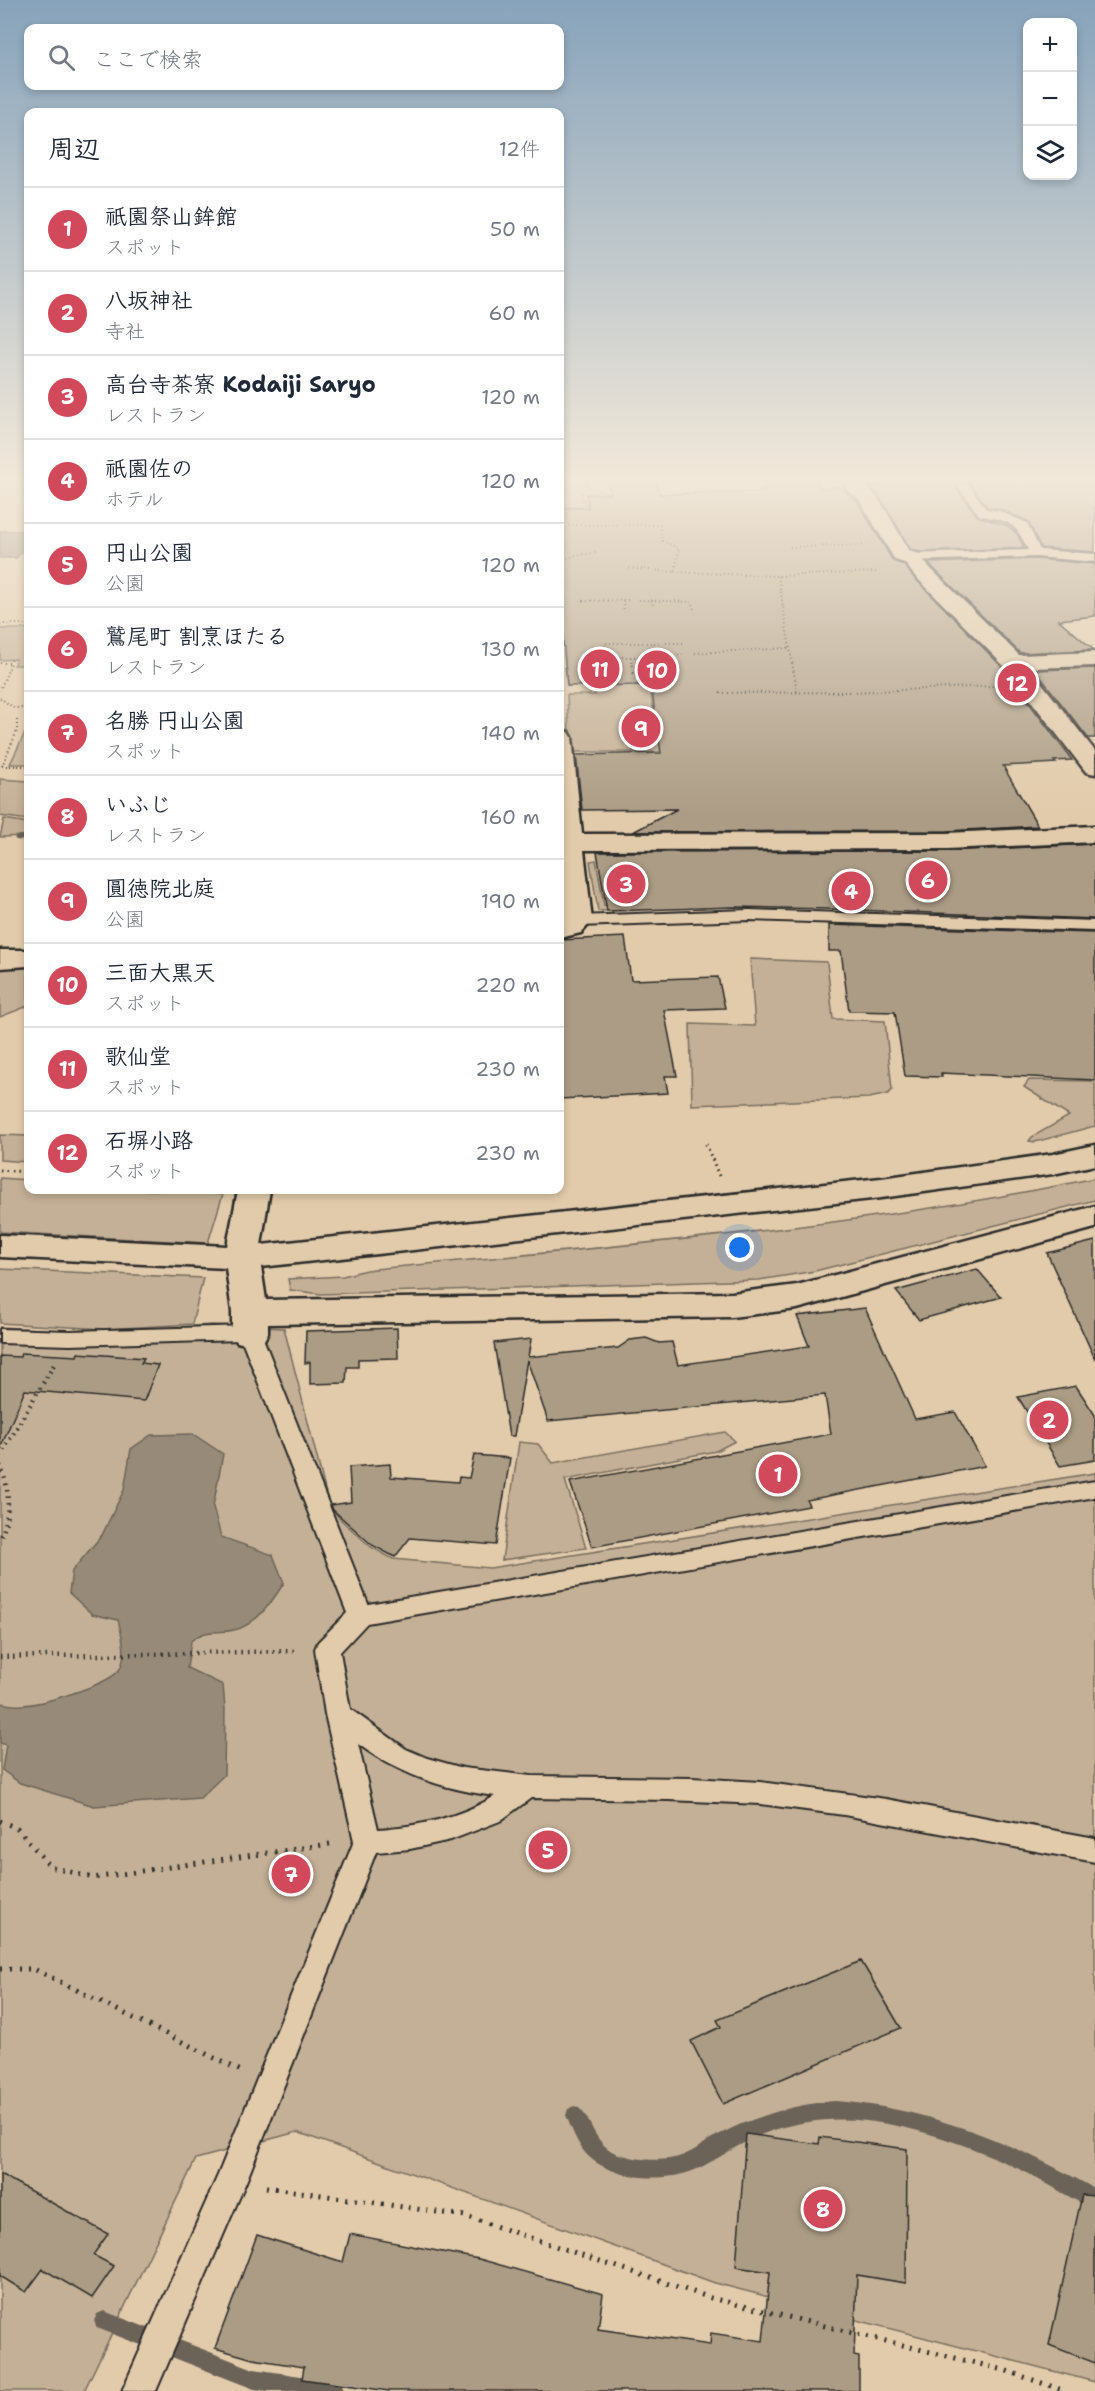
<!DOCTYPE html>
<html lang="ja">
<meta charset="utf-8">
<style>
:root{--surface:#fff;--page:#f2f2f3;--text:#1f2937;--muted:#747a83;--line:#e0e1e3;--accent:#d1495b}
body{margin:0;font-family:"Shantell Sans","Klee One",sans-serif;background:var(--page);color:var(--text)}
.controls{position:absolute;right:18px;top:18px;display:grid;overflow:hidden;border-radius:12px;box-shadow:0 3px 9px #0003}
.controls button{width:54px;height:54px;display:grid;place-items:center;padding:0;border:0;border-bottom:2px solid var(--line);background:var(--surface);color:var(--text);font:30px sans-serif}
.you{position:absolute;left:740px;top:1248px;width:21px;height:21px;margin:-15px;border:4px solid #fff;border-radius:50%;background:#1a73e8;box-shadow:0 0 0 9px #1a73e833}
.badge{display:grid;place-items:center;width:39px;height:39px;border-radius:50%;background:var(--accent);color:#fff;font-size:20px;font-weight:700}
.pin{position:absolute;translate:-50% -50%;border:3px solid #fff;box-shadow:0 2px 6px #0006}
.list{margin:0;padding:0;list-style:none}
h2{display:flex;justify-content:space-between;align-items:center;height:78px;margin:0;padding:0 24px;font-size:26px}
h2 small{font-size:20px;font-weight:400;color:var(--muted)}
.list li{display:grid;grid-template-columns:39px 1fr auto;gap:18px;align-items:center;box-sizing:border-box;height:84px;padding:0 24px;border-top:2px solid var(--line)}
.list b{display:block;font-size:22px;white-space:nowrap}
.list p{margin:0;font-size:20px;white-space:nowrap;color:var(--muted)}
.list em{font-size:20px;font-style:normal;color:var(--muted)}
.icon{flex:none;width:33px;height:33px;fill:none;stroke:currentColor;stroke-width:2;stroke-linecap:round;stroke-linejoin:round}
.map{position:relative;flex:none;width:1095px;height:2391px;overflow:hidden}
.search{position:absolute;background:var(--surface);box-shadow:0 3px 9px #0003;left:24px;top:24px;width:540px;height:66px;display:flex;align-items:center;gap:15px;box-sizing:border-box;padding:0 21px;border-radius:12px;color:var(--muted);font-size:22px}
.panel{position:absolute;background:var(--surface);box-shadow:0 3px 9px #0003;left:24px;top:108px;width:540px;height:1086px;border-radius:12px}
.map>svg:first-child{display:block}
.green{fill:#c4b096;stroke:#786e60;stroke-width:1.5}
.water{fill:#978a78;stroke:#6c6459;stroke-width:1.5}
.lines{fill:none;stroke-linecap:round;stroke-linejoin:round}
.stream{fill:#6c6459;fill-rule:evenodd}
.building{fill:#ac9c85;stroke:#2b2b2b;stroke-width:1.5}
.lane-casing{stroke:#2b2b2b;stroke-width:4}
.street-casing{stroke:#2b2b2b;stroke-width:5}
.path-far3{stroke:#2b2b2b;stroke-width:2;stroke-dasharray:1 3;stroke-linecap:butt}
.path-far2{stroke:#2b2b2b;stroke-width:3;stroke-dasharray:1.5 4;stroke-linecap:butt}
.path-far1{stroke:#2b2b2b;stroke-width:4.5;stroke-dasharray:1.5 5;stroke-linecap:butt}
.path{stroke:#2b2b2b;stroke-width:5;stroke-dasharray:2 7;stroke-linecap:butt}
.lane{fill:#e2cbab;fill-rule:evenodd}
.street{fill:#e2cbab;fill-rule:evenodd}
</style>
<div class="map">
<svg width="1095" height="2391" viewBox="0 0 1095 2391">
<rect width="100%" height="100%" fill="#e2cbab"/>
<filter id="ink" filterUnits="userSpaceOnUse"><feTurbulence type="fractalNoise" baseFrequency=".0167" numOctaves="2"/><feDisplacementMap in="SourceGraphic" scale="12" xChannelSelector="R" yChannelSelector="G"/><feConvolveMatrix kernelMatrix="1 2 1 2 8 2 1 2 1" color-interpolation-filters="sRGB"/></filter>
<g filter="url(#ink)">
<path class="green" d="M 560,478 L 586,478 L 587,487 L 611,493 L 581,493 L 585,504 L 598,504 L 597,506 L 560,507 Z
M 0,629 L 28,629 L 28,665 L 14,665 L 16,659 L 0,660 Z
M 644,674 L 645,686 L 650,687 L 653,708 L 711,708 L 783,752 L 634,752 L 633,748 L 633,752 L 570,752 L 567,695 L 595,695 L 594,685 Z
M 25,733 L 28,733 L 28,764 L 10,764 Z
M 0,779 L 28,781 L 28,820 L 0,816 Z
M 4,819 L 28,823 L 28,836 L 0,837 Z
M 596,860 L 604,905 L 634,905 L 635,910 L 598,911 L 590,861 Z
M 750,959 L 827,962 L 833,1019 L 885,1021 L 892,1090 L 888,1094 L 869,1098 L 692,1105 L 690,1024 L 755,1026 Z
M 28,966 L 28,1006 L 0,1017 L 0,967 Z
M 1029,1080 L 1095,1081 L 1095,1126 L 1035,1142 L 1029,1141 L 1032,1137 L 1069,1116 L 1024,1087 Z
M 0,1135 L 28,1136 L 28,1162 L 0,1160 Z
M 0,1178 L 28,1180 L 28,1190 L 163,1190 L 223,1194 L 208,1243 L 0,1232 Z
M 1095,1178 L 1095,1200 L 815,1271 L 759,1280 L 321,1294 L 290,1290 L 288,1279 L 343,1276 L 366,1270 C 609,1246 856,1229 1095,1178 Z
M 0,1269 L 203,1278 L 192,1324 L 105,1329 L 0,1323 Z
M 212,1325 L 284,1328 L 329,1505 L 340,1519 L 371,1547 L 393,1559 L 490,1568 L 1095,1473 L 1095,2382 L 715,2283 L 297,2132 L 196,2159 L 84,2391 L 0,2391 L 0,1327 L 104,1332 Z
M 725,1432 L 735,1441 L 716,1451 L 565,1480 L 586,1548 L 502,1560 L 519,1442 L 538,1444 L 553,1463 Z"/>
<path class="water" d="M 0,531 L 28,531 L 28,552 L 21,552 L 16,558 L 0,558 Z
M 193,1434 L 223,1454 L 213,1507 L 221,1537 L 273,1555 L 284,1583 C 273,1600 256,1626 234,1630 C 216,1634 206,1628 191,1641 L 187,1668 L 223,1685 L 225,1709 L 224,1775 L 200,1798 L 94,1806 L 20,1783 L 2,1770 L 6,1745 L 0,1743 L 0,1703 C 7,1704 16,1706 23,1705 C 42,1704 109,1685 119,1670 C 128,1656 122,1635 118,1620 L 92,1614 L 69,1593 L 72,1571 L 102,1535 L 124,1490 L 131,1449 L 151,1435 Z"/>
<g class="lines">
<path class="stream" d="M 19,835 L 28,835 L 28,841 L 16,840 L 14,838 Z
M 835,2101 C 928,2108 1015,2143 1095,2189 L 1095,2210 C 1073,2200 1052,2186 1031,2175 C 980,2149 923,2128 867,2121 C 831,2117 797,2121 763,2134 C 739,2143 719,2159 695,2170 C 664,2183 612,2180 587,2155 C 577,2144 571,2128 566,2115 L 568,2109 L 575,2106 C 591,2112 591,2143 616,2153 C 636,2160 664,2163 684,2155 C 694,2151 703,2144 712,2138 C 721,2133 731,2129 741,2124 C 772,2112 802,2103 835,2101 Z
M 104,2311 L 254,2369 L 334,2381 L 341,2384 L 344,2391 L 266,2391 L 254,2389 L 97,2328 L 94,2321 L 97,2314 Z"/>
</g>
<path class="building" d="M 607,478 L 655,478 L 660,494 L 762,492 L 761,489 L 766,489 L 761,478 L 816,478 L 820,488 L 844,487 L 846,492 L 857,501 L 893,561 L 904,565 L 1003,668 L 1072,760 L 1054,761 L 1056,763 L 1003,766 L 1038,826 L 947,831 L 633,832 L 677,809 L 582,810 L 576,755 L 661,753 L 651,685 L 567,686 L 560,606 L 560,508 L 589,508 L 586,494 L 611,494 Z
M 881,478 L 1095,478 L 1095,552 L 1041,548 L 1028,521 L 1000,509 L 987,507 L 970,483 L 965,481 L 957,484 L 956,487 L 977,516 L 1008,526 L 1017,534 L 1024,548 L 919,552 L 910,549 L 884,504 L 869,486 L 884,485 Z
M 1036,559 L 1095,564 L 1095,616 L 1059,620 L 1094,650 L 1020,653 L 928,563 Z
M 1095,668 L 1095,738 L 1088,738 L 1035,670 Z
M 1095,844 L 1095,919 L 828,909 L 734,907 L 607,911 L 597,852 L 947,851 Z
M 829,925 L 1095,933 L 1095,1080 L 941,1073 L 942,1077 L 905,1076 L 895,1012 L 849,1011 L 841,951 L 829,951 Z
M 625,937 L 631,980 L 718,977 L 725,1008 L 664,1010 L 677,1076 L 665,1076 L 668,1093 L 560,1099 L 560,940 Z
M 1095,1241 L 1095,1359 L 1047,1253 Z
M 977,1269 L 1001,1297 L 919,1320 L 896,1291 Z
M 865,1308 L 915,1419 L 955,1412 L 985,1466 L 807,1500 L 809,1506 L 592,1547 L 570,1482 L 831,1434 L 825,1395 L 548,1421 L 527,1360 L 514,1436 L 509,1436 L 494,1343 L 531,1339 L 528,1357 L 618,1348 L 630,1340 L 646,1338 L 659,1343 L 672,1342 L 678,1365 L 809,1346 L 797,1316 Z
M 397,1328 L 398,1358 L 358,1359 L 358,1367 L 347,1367 L 346,1383 L 310,1384 L 310,1362 L 305,1363 L 306,1331 Z
M 21,1353 L 77,1356 L 78,1353 L 144,1358 L 141,1363 L 158,1365 L 144,1401 L 25,1390 L 0,1449 L 0,1356 L 20,1357 Z
M 1076,1386 L 1095,1415 L 1095,1460 L 1060,1466 L 1018,1397 Z
M 474,1455 L 510,1458 L 496,1545 L 410,1538 L 395,1557 L 372,1545 L 333,1510 L 331,1505 L 351,1502 L 349,1467 L 390,1464 L 391,1477 L 458,1482 L 459,1477 L 469,1478 Z
M 861,1961 L 901,2028 L 723,2104 L 691,2041 L 721,2027 L 717,2020 Z
M 746,2134 L 819,2144 L 820,2137 L 907,2149 L 906,2283 L 857,2275 L 854,2356 L 859,2357 L 859,2391 L 389,2391 L 302,2379 L 304,2367 L 253,2359 L 215,2348 L 257,2235 L 343,2262 L 350,2234 L 479,2259 L 603,2294 L 598,2329 L 710,2345 L 711,2333 L 763,2341 L 770,2272 L 736,2267 Z
M 0,2174 L 108,2234 L 93,2255 L 114,2266 L 92,2298 L 43,2269 L 26,2292 L 0,2276 Z
M 1082,2195 L 1095,2196 L 1095,2363 L 1049,2345 Z"/>
<g class="lines">
<defs>
<path id="lane" d="M 964,483 L 968,484 L 986,509 L 999,511 L 1027,523 L 1040,550 L 1095,554 L 1095,562 L 1036,557 L 908,561 L 906,558 L 912,554 L 1028,550 C 1014,520 1009,522 979,515 L 958,486 Z
M 749,910 L 1095,921 L 1095,931 L 749,920 L 578,926 L 570,921 L 578,916 Z
M 250,1326 L 257,1328 L 261,1333 L 368,1604 L 1095,1481 L 1095,1497 L 367,1623 L 340,1652 L 350,1709 L 406,1749 L 427,1758 L 463,1768 L 531,1776 L 692,1778 L 760,1782 L 886,1799 L 1095,1838 L 1095,1862 L 844,1815 L 760,1804 L 669,1800 L 531,1798 L 500,1821 L 451,1840 L 410,1849 L 376,1852 L 246,2182 L 156,2391 L 122,2391 L 218,2175 L 354,1841 L 325,1714 L 315,1649 L 318,1642 L 347,1613 L 242,1340 L 70,1345 L 0,1343 L 0,1329 L 70,1331 ZM 358,1744 C 398,1774 446,1790 495,1796 C 459,1818 420,1826 378,1829 Z"/>
<path id="street" d="M 843,478 L 862,478 L 865,486 C 878,491 901,538 909,551 L 919,554 L 928,566 L 1019,655 L 1095,652 L 1095,666 L 1030,668 L 1095,751 L 1095,774 L 1086,772 L 1005,667 L 913,574 L 905,563 L 895,560 L 859,499 L 847,490 Z
M 560,730 L 569,732 L 572,737 L 582,834 L 947,833 L 1095,826 L 1095,842 L 947,849 L 584,850 L 592,921 L 581,933 L 560,938 L 560,922 L 564,919 L 560,868 Z
M 0,950 L 28,950 L 28,966 L 0,968 Z
M 1095,1145 L 1095,1165 L 1053,1174 L 881,1198 L 261,1267 L 266,1300 L 732,1293 L 797,1285 L 1095,1206 L 1095,1228 L 797,1309 L 732,1317 L 268,1324 L 268,1333 L 263,1342 L 250,1345 L 237,1342 L 232,1333 L 232,1312 L 226,1268 L 0,1257 L 0,1235 L 227,1246 L 238,1190 L 270,1190 L 261,1245 L 881,1178 L 1053,1154 Z"/>
</defs>
<use href="#lane" class="lane-casing"/>
<use href="#street" class="street-casing"/>
<path class="path-far3" d="M 560,525 L 660,525 L 662,541 L 679,548 L 675,572 L 627,568
M 790,547 L 864,545
M 560,562 L 573,556 L 595,553 L 596,550
M 675,572 L 778,576 L 878,572
M 778,576 L 797,692
M 623,600 L 624,612
M 639,600 L 693,602 L 694,612
M 652,600 L 653,608
M 560,601 L 563,601
M 583,601 L 630,600
M 0,624 L 28,624
M 683,643 L 605,643 L 606,657 L 672,657 L 685,654
M 695,653 L 789,648
M 631,657 L 633,673 L 649,673
M 0,663 L 11,663 L 0,690
M 720,693 L 852,692 L 995,686
M 0,698 L 14,708 L 28,708
M 2,766 L 17,731 L 17,718
M 2,766 L 28,766"/>
<path class="path-far2" d="M 706,1144 L 719,1176
M 0,1170 L 28,1172"/>
<path class="path-far1" d="M 0,1456 L 55,1363
M 0,1465 C 11,1491 10,1515 0,1541
M 0,1657 L 296,1651"/>
<path class="path" d="M 0,1821 L 17,1828 L 51,1867 L 93,1878 L 330,1844
M 0,1969 L 34,1969 L 241,2071
M 266,2187 L 465,2216 L 711,2298 L 1004,2370 L 1065,2391"/>
<use href="#lane" class="lane"/>
<use href="#street" class="street"/>
</g>
</g>
<linearGradient id="sky" x2="0" y2="1"><stop stop-color="#87a3bb"/><stop offset="0.59" stop-color="#f2e8d9"/><stop offset="1" stop-color="#f2e8d9" stop-opacity="0"/></linearGradient>
<rect width="1095" height="813" fill="url(#sky)"/>
</svg>
<div class="controls">
<button>+</button>
<button>−</button>
<button><svg class="icon" aria-label="layers" viewBox="0 0 24 24"><path d="M12 4l9 5-9 5-9-5zM3 14l9 5 9-5"/></svg></button>
</div>
<div class="you"></div>
<div class="pin badge" style="left:778px;top:1474px">1</div>
<div class="pin badge" style="left:1049px;top:1420px">2</div>
<div class="pin badge" style="left:626px;top:884px">3</div>
<div class="pin badge" style="left:851px;top:891px">4</div>
<div class="pin badge" style="left:548px;top:1850px">5</div>
<div class="pin badge" style="left:928px;top:880px">6</div>
<div class="pin badge" style="left:291px;top:1874px">7</div>
<div class="pin badge" style="left:823px;top:2209px">8</div>
<div class="pin badge" style="left:641px;top:728px">9</div>
<div class="pin badge" style="left:657px;top:670px">10</div>
<div class="pin badge" style="left:600px;top:669px">11</div>
<div class="pin badge" style="left:1017px;top:683px">12</div>
<div class="search"><svg class="icon" aria-label="search" viewBox="0 0 24 24"><circle cx="10" cy="10" r="6"/><path d="M15 15l6 6"/></svg>ここで検索</div>
<section class="panel">
<h2>周辺<small>12件</small></h2>
<ul class="list">
<li><span class="badge">1</span><div><b>祇園祭山鉾館</b><p>スポット</p></div><em>50 m</em></li>
<li><span class="badge">2</span><div><b>八坂神社</b><p>寺社</p></div><em>60 m</em></li>
<li><span class="badge">3</span><div><b>高台寺茶寮 Kodaiji Saryo</b><p>レストラン</p></div><em>120 m</em></li>
<li><span class="badge">4</span><div><b>祇園佐の</b><p>ホテル</p></div><em>120 m</em></li>
<li><span class="badge">5</span><div><b>円山公園</b><p>公園</p></div><em>120 m</em></li>
<li><span class="badge">6</span><div><b>鷲尾町 割烹ほたる</b><p>レストラン</p></div><em>130 m</em></li>
<li><span class="badge">7</span><div><b>名勝 円山公園</b><p>スポット</p></div><em>140 m</em></li>
<li><span class="badge">8</span><div><b>いふじ</b><p>レストラン</p></div><em>160 m</em></li>
<li><span class="badge">9</span><div><b>圓徳院北庭</b><p>公園</p></div><em>190 m</em></li>
<li><span class="badge">10</span><div><b>三面大黒天</b><p>スポット</p></div><em>220 m</em></li>
<li><span class="badge">11</span><div><b>歌仙堂</b><p>スポット</p></div><em>230 m</em></li>
<li><span class="badge">12</span><div><b>石塀小路</b><p>スポット</p></div><em>230 m</em></li>
</ul>
</section>
</div>
